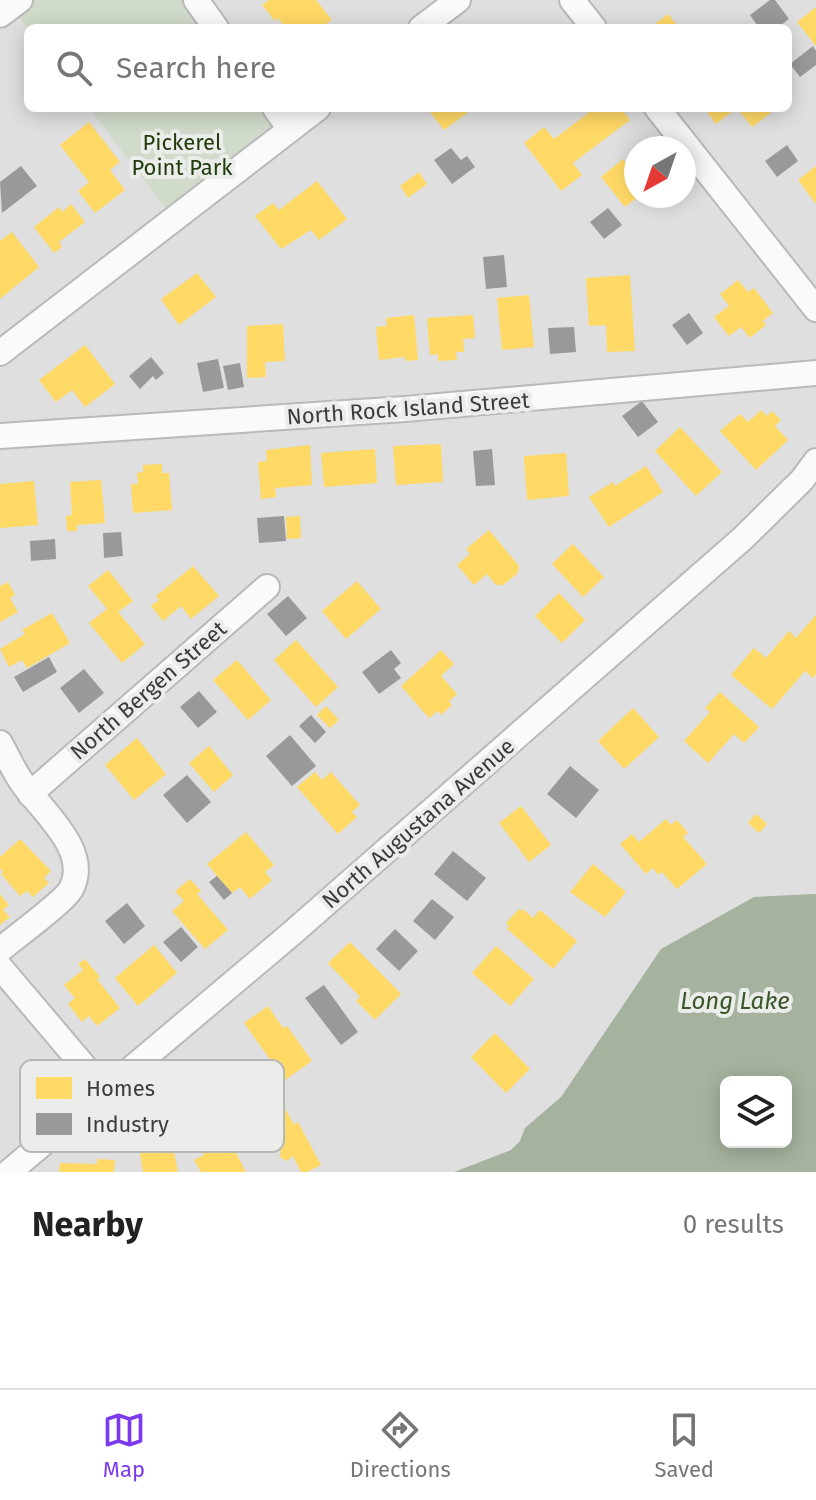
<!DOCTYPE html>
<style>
:root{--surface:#fff;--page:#f6f6f6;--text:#222;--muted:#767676;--line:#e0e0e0;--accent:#7c3aed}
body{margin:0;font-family:"Fira Sans",sans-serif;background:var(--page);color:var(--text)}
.controls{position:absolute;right:24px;bottom:24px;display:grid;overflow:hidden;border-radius:12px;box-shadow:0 4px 20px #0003}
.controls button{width:72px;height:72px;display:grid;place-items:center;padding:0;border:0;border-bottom:2px solid var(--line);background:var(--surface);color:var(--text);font:40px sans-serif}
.compass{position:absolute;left:624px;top:136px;width:72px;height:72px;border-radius:50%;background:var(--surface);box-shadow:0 4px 20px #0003;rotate:220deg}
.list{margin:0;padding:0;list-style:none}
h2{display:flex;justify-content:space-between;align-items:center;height:104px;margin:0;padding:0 32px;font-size:34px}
h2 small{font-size:26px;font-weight:400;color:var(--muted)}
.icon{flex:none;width:44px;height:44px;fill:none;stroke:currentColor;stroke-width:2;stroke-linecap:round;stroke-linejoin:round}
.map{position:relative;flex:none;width:816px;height:1172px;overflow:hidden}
.search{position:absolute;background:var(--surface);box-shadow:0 4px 20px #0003;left:24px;right:24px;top:24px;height:88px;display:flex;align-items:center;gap:20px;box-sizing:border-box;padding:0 28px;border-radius:12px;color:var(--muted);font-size:30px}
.sheet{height:216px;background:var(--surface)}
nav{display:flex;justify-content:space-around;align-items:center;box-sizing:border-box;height:112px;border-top:2px solid var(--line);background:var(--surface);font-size:22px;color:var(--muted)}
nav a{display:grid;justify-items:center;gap:4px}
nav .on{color:var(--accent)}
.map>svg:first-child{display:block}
.green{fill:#d1dbcb}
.water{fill:#a5b29d;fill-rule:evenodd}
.homes{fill:#ffd966}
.industry{fill:#999}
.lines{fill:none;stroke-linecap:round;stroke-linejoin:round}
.minor-casing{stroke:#b9b9b9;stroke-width:28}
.minor{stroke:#fafafa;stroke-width:24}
.labels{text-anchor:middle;stroke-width:8;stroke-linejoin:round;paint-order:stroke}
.park-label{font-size:22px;fill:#223c0d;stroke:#ebedea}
.street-label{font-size:22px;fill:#3a3b3a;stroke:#ebedea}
.water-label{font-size:24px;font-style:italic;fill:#3b5628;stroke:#ebedea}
.key{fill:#ebedea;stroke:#b6b8b5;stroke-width:2}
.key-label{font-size:22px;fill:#3a3b3a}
</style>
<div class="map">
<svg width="816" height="1172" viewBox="0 0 816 1172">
<rect width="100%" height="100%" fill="#dedfde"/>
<path class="green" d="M 20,0 L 196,0 L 216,28 L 28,29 L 11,6 Z
M 89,108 L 275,108 L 290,129 L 174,219 Z"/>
<path class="water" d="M 816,894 L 816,1172 L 454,1172 L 511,1150 L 520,1141 L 525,1128 L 561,1097 L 661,949 L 754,897 ZM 726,1082 L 786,1082 L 786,1142 L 726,1142 Z"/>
<path class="homes" d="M 269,0 L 316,0 L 332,20 L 321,28 L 286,28 L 278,18 L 275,21 L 262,5 Z
M 816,7 L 816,46 L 797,22 Z
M 668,14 L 676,24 L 671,28 L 659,28 L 655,24 Z
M 427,108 L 469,108 L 471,110 L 444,130 Z
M 595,108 L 621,108 L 630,120 L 573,163 L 582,175 L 561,191 L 524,143 L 544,127 L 554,139 Z
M 704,108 L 737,108 L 716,124 Z
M 737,108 L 777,108 L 752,127 Z
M 89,122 L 120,162 L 110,170 L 125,190 L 95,213 L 78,191 L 89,182 L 60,145 Z
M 623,159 L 629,167 L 636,161 L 636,196 L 639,196 L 625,207 L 601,177 Z
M 816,166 L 816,204 L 798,180 Z
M 419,172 L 427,184 L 408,198 L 400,186 Z
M 317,181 L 347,219 L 319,240 L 311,230 L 281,249 L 255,216 L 273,203 L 279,210 Z
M 71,204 L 85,222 L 59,242 L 62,247 L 54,253 L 34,227 L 59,207 L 62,212 Z
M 12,232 L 39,267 L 0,299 L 0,241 Z
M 197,273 L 216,297 L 179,325 L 161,299 Z
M 630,275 L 635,351 L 607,352 L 606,325 L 589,326 L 586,278 Z
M 738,280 L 748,292 L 754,288 L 773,313 L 763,321 L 766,325 L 750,338 L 741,327 L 729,336 L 714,317 L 729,306 L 720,294 Z
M 529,295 L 534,347 L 502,350 L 497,298 Z
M 414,315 L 418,360 L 405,361 L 405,357 L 379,360 L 376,327 L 387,326 L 386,318 Z
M 473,315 L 475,338 L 463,339 L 464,352 L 456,352 L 457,360 L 438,361 L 438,354 L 430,355 L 427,318 Z
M 283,324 L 285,361 L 265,362 L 266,377 L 247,378 L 247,326 Z
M 85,345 L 115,384 L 85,407 L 72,390 L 56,402 L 39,380 Z
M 761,410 L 767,416 L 772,411 L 781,420 L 775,426 L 788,440 L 756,470 L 720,431 L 740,414 L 748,422 Z
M 680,427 L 722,472 L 696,496 L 655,451 Z
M 441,444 L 443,482 L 396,485 L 393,446 Z
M 310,445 L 312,485 L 275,488 L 276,497 L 261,499 L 258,462 L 267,461 L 266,450 Z
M 375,449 L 377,483 L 324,487 L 321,453 Z
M 566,453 L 569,496 L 527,500 L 524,456 Z
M 162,464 L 162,473 L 169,473 L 172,510 L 133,513 L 131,484 L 138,484 L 137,473 L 143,472 L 143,465 Z
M 646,466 L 663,492 L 609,527 L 589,497 L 613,482 L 615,486 Z
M 101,480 L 105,523 L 77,525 L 77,531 L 67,531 L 66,516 L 72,515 L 70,482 Z
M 34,481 L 38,525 L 0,528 L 0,484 Z
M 300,516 L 301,538 L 287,539 L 286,517 Z
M 489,530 L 519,566 L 518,573 L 503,585 L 496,585 L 487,574 L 474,585 L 457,565 L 470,554 L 466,549 Z
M 573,544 L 604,577 L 583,597 L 552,564 Z
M 193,566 L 219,596 L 191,619 L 181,606 L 163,621 L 151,606 L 159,600 L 156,596 Z
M 108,570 L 133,601 L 118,612 L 145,644 L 122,663 L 89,623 L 107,609 L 88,586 Z
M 357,581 L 381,609 L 346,639 L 322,611 Z
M 8,582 L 15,595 L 10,598 L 18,612 L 0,622 L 0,586 Z
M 559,593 L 585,620 L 562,643 L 535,616 Z
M 52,613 L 70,643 L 27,668 L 22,660 L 9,667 L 0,649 L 25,634 L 22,630 Z
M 816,615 L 816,674 L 813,678 L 805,671 L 772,709 L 731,675 L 754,648 L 766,658 L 789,631 L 796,638 Z
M 296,640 L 338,687 L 316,707 L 274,660 Z
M 441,650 L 454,664 L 441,676 L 457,694 L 449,701 L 452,705 L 441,715 L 438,711 L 429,718 L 401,686 Z
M 237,660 L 271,700 L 248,720 L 213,680 Z
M 720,692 L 759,727 L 744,743 L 734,734 L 708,763 L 684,741 L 710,712 L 705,708 Z
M 326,706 L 339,720 L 330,728 L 317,715 Z
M 633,708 L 659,737 L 624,769 L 598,741 Z
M 137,738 L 166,774 L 134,800 L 105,765 Z
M 209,746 L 233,775 L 214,792 L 189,763 Z
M 315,772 L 322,780 L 331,772 L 360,805 L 352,812 L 357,817 L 338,834 L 297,787 Z
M 521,806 L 551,845 L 529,862 L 499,823 Z
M 756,814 L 767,824 L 759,833 L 748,823 Z
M 666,819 L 671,825 L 677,820 L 688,833 L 683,837 L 707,864 L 677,889 L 662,872 L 658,875 L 653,868 L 646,874 L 620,844 L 632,834 L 639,842 Z
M 246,832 L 274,865 L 265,872 L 272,880 L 250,899 L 240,887 L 232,893 L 207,864 Z
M 20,839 L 51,871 L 44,878 L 49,883 L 33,897 L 27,891 L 20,896 L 1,874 L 3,872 L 0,868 L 0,857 Z
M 593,864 L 626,892 L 605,917 L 570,892 Z
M 190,879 L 201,891 L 197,894 L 228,930 L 205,949 L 172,911 L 184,901 L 175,891 Z
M 0,894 L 9,905 L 3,910 L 10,917 L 0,925 Z
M 519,909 L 521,911 L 523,909 L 533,918 L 540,910 L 577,941 L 553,969 L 507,929 L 509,926 L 506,923 Z
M 350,942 L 401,994 L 375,1020 L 356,1001 L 360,997 L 328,963 Z
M 154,945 L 177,973 L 138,1006 L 115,978 Z
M 496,946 L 534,979 L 510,1006 L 472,973 Z
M 85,959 L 100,977 L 97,979 L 120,1008 L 97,1026 L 89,1016 L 82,1022 L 68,1004 L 75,998 L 64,985 L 83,970 L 78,964 Z
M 268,1006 L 283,1028 L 287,1026 L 312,1061 L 285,1080 L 244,1023 Z
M 495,1033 L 530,1069 L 506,1093 L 471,1057 Z
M 281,1101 L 294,1125 L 298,1122 L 321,1165 L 307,1172 L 301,1172 L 293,1156 L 287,1161 L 280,1157 L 281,1148 L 275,1152 L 273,1148 L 265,1153 L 259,1151 L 259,1141 L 247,1120 Z
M 217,1117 L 246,1172 L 201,1172 L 194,1160 L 204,1155 L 196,1141 L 208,1135 L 202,1125 Z
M 173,1147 L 178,1172 L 143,1172 L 140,1153 Z
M 97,1159 L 115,1160 L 114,1172 L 59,1172 L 60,1163 L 97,1164 Z"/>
<path class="industry" d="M 770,0 L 775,0 L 789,19 L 777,28 L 759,28 L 750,15 Z
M 813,46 L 816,51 L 816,65 L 800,77 L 790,64 Z
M 787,145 L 798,161 L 777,177 L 765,161 Z
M 451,148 L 461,160 L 467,156 L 475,167 L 452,184 L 434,160 Z
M 21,166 L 37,186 L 2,213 L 0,182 Z
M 608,208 L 622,225 L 604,239 L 590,222 Z
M 504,255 L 507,287 L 486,289 L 483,257 Z
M 689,313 L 703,333 L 687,345 L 672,325 Z
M 574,327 L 576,352 L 550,354 L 548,328 Z
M 151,357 L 164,373 L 156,380 L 153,376 L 140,389 L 129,376 Z
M 218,359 L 224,388 L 203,392 L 197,363 Z
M 240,363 L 244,387 L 228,390 L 223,366 Z
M 642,401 L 658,422 L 638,437 L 622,416 Z
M 492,449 L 495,485 L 476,486 L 473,451 Z
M 284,516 L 286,541 L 259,543 L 257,518 Z
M 121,532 L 123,556 L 104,558 L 103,533 Z
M 55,539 L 56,559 L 31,561 L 30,541 Z
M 288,596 L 307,618 L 286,636 L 267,614 Z
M 391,650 L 401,663 L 394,669 L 401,678 L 379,694 L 362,672 Z
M 49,657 L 57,672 L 23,692 L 14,677 Z
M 84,669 L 104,693 L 79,713 L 60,688 Z
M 199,691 L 217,712 L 198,728 L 180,707 Z
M 311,715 L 326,732 L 315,743 L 299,726 Z
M 290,735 L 316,766 L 292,786 L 266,756 Z
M 570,766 L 599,790 L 576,818 L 547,794 Z
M 187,775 L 211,802 L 187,823 L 163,795 Z
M 453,851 L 486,878 L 467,901 L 434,874 Z
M 217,876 L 232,893 L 224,900 L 209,882 Z
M 432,899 L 454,917 L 435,940 L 413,921 Z
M 127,903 L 145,926 L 124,944 L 105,921 Z
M 181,927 L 198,947 L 181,962 L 163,942 Z
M 395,929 L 418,951 L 399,971 L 376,949 Z
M 324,985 L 358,1032 L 341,1045 L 305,998 Z"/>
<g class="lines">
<defs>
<path id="minor" d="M 196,0 L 216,28
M 572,0 L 594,28
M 0,15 L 20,0
M 421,28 L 458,0
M 275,108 L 290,129
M 657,108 L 816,309
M 0,353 L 318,108
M 0,436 L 405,409 L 816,373
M 0,743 C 7,756 13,769 21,781 C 40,810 92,850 71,889 C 65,901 14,938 0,950
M 30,794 L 267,587
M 0,967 L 105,1091
M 9,1172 L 291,934 L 742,539 L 802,480 L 816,461"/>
</defs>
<use href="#minor" class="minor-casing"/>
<use href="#minor" class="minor"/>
</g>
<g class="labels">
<g class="park-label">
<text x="182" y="150">Pickerel<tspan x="182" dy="25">Point Park</tspan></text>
</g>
<g class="street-label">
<text transform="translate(408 408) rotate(-4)" y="8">North Rock Island Street</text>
<text transform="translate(148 690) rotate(-41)" y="8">North Bergen Street</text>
<text transform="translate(418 823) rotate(-41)" y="8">North Augustana Avenue</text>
</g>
<g class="water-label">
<text x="735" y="1009">Long Lake</text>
</g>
</g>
<rect x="20" y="1060" width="264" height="92" rx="12" class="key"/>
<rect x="36" y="1077" width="36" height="22" fill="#ffd966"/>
<rect x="36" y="1113" width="36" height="22" fill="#999"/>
<g class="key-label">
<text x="86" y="1096">Homes</text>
<text x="86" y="1132">Industry</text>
</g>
</svg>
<div class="controls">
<button><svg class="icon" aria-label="layers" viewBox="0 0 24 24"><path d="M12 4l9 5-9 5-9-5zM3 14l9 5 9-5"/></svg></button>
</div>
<svg class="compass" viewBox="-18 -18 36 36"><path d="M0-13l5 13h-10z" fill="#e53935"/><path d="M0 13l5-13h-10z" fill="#767676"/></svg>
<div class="search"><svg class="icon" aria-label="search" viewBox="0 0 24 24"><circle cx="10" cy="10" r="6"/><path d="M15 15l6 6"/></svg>Search here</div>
</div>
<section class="sheet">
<h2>Nearby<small>0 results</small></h2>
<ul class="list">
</ul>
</section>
<nav>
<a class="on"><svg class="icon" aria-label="map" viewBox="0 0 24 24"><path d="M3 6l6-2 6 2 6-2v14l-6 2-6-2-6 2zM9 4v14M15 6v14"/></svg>Map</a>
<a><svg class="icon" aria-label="directions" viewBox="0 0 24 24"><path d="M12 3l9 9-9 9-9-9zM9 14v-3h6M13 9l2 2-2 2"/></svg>Directions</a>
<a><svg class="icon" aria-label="saved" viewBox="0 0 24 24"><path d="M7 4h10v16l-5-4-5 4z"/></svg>Saved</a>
</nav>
